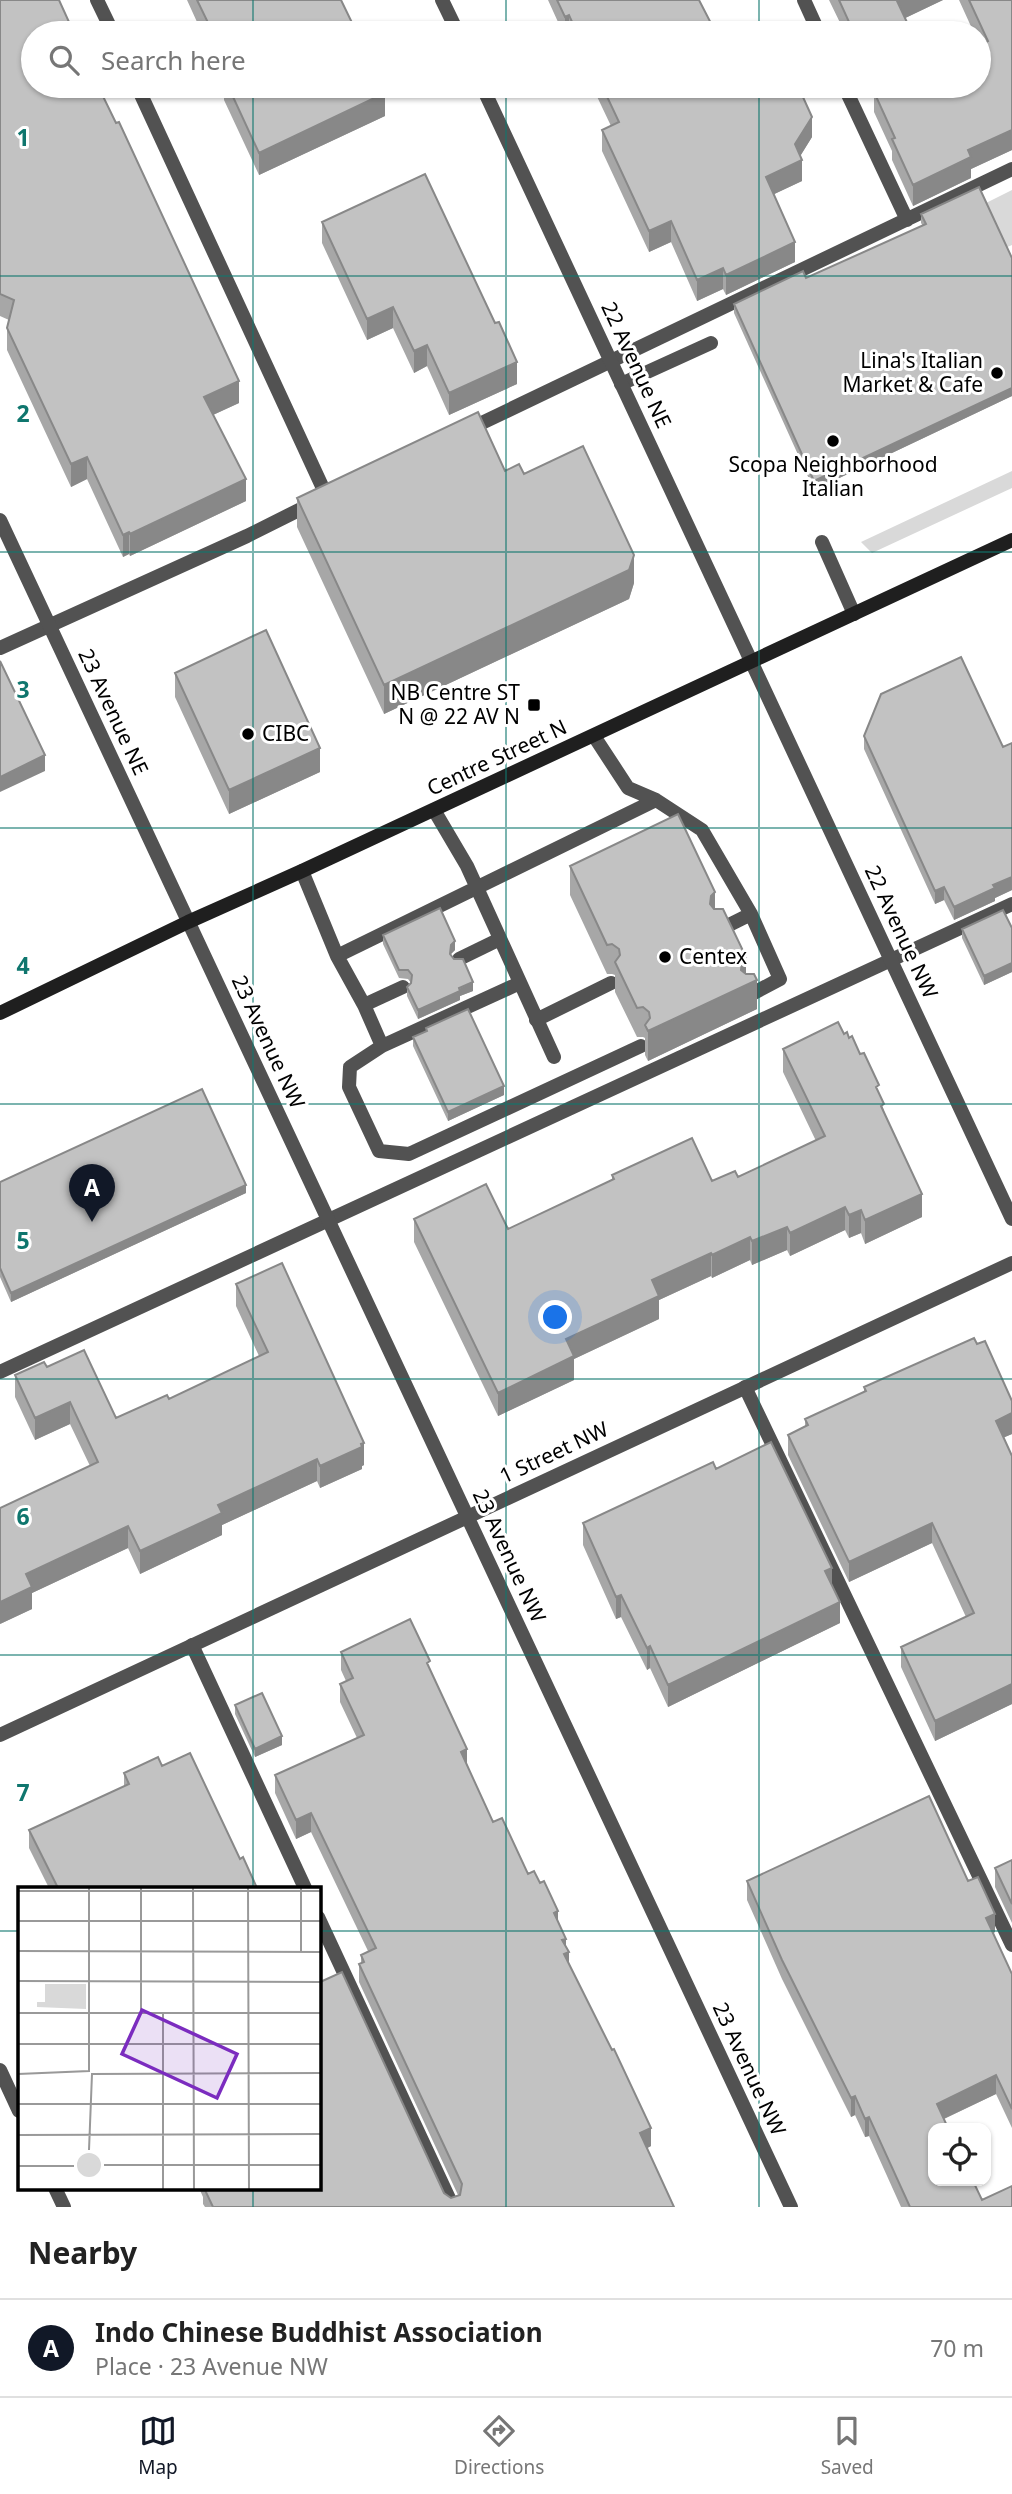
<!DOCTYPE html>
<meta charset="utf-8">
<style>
:root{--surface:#fff;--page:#f6f6f6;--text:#222;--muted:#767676;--line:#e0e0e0;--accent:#111827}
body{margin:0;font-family:"Noto Sans",sans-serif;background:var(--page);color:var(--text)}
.controls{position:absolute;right:21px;bottom:21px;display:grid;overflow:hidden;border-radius:14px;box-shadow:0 2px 5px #0004}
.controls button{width:63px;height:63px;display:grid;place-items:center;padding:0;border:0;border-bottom:2px solid var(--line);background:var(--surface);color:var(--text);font:35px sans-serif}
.you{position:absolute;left:556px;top:1318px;width:24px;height:24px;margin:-18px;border:5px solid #fff;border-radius:50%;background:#1a73e8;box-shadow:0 0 0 10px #1a73e833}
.badge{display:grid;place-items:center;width:46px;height:46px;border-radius:50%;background:var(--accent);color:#fff;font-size:23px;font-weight:700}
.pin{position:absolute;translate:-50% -58px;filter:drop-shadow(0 2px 4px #0008)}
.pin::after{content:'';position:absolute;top:37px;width:24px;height:21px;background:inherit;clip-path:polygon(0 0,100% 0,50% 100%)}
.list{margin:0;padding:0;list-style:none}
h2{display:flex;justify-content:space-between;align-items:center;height:91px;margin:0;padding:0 28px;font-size:30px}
h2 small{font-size:23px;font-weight:400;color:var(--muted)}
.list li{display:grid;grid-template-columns:46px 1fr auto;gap:21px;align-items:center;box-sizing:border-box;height:98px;padding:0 28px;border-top:2px solid var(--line)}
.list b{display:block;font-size:26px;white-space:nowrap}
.list p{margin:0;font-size:23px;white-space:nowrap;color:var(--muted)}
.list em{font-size:23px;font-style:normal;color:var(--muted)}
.icon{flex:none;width:38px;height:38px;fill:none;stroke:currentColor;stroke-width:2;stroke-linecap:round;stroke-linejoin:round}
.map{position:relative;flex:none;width:1012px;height:2207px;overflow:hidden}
.search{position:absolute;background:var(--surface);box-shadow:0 2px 5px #0004;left:21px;right:21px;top:21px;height:77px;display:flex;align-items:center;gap:18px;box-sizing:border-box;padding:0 24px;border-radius:38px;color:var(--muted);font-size:26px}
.sheet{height:189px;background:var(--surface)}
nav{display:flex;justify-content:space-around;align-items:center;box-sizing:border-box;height:98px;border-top:2px solid var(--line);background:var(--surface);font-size:19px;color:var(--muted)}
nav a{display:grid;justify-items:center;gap:4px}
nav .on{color:var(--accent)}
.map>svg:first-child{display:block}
.green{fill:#d9d9d9}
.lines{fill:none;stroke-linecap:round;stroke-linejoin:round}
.lane{stroke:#525252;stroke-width:14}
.street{stroke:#525252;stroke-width:14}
.secondary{stroke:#1f1f1f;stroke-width:14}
.wall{fill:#a7a7a7}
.shaded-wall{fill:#888}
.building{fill:#c2c2c2;stroke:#888;stroke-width:2}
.grid{fill:none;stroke:#0f766e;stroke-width:2;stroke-opacity:0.55}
.poi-dot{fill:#000;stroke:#fff;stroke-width:2.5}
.labels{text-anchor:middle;stroke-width:6;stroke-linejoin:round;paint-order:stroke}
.poi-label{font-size:21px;fill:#000;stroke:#fff;text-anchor:end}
.street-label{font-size:21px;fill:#000;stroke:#fff}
.inset-road{fill:none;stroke:#999;stroke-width:2}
.view{fill:#7b2cbf;fill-opacity:0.15;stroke:#7b2cbf;stroke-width:3.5}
.inset-edge{fill:none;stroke:#000;stroke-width:3.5}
.grid-label{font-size:23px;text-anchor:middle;font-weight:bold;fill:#0f766e;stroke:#fff;stroke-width:6;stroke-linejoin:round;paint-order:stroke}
</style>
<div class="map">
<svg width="1012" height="2207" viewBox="0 0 1012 2207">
<rect width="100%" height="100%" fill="#fff"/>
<path class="green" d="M 1012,190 L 1012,245 L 1005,248 L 984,204 Z
M 1012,471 L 1012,488 L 872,553 L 861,542 Z"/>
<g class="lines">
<path class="lane" d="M 97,0 L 113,33
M 804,0 L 819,33
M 137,86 L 327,497
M 844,86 L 907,220
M 621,384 L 711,343
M 467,430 L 1012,169
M 822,542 L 854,614
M 0,648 L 247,536 L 313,503
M 594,736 L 628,788 L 656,800 L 702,830 L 751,914 L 780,979 L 750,995
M 434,810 L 467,866 L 554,1057
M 302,871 L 337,956 L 656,800
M 719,930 L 751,914
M 337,956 L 364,1005 L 382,1046 L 520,983
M 459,959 L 500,939
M 364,1005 L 403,987
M 536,1020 L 611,983
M 382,1046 L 350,1067 L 349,1087 L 379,1151 L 409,1154 L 641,1046
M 0,1372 L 1012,904
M 745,1387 L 1012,1945
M 192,1645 L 305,1888
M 318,1917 L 453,2207"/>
<path class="street" d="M 442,0 L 458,33
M 482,86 L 1012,1219
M 0,520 L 791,2207
M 0,1735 L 1012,1263
M 0,2070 L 19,2111
M 55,2188 L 64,2207"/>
<path class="secondary" d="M 0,1013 L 188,922 L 302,871 L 1012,540"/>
</g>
<path class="wall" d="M 0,0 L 33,33 L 239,403 L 213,415 L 246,501 L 130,556 L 129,554 L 123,557 L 87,479 L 71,487 L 7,350 L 7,328 L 9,320 L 0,316 Z
M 187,0 L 341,0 L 357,33 L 202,33 Z
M 548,0 L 699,0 L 716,33 L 563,33 Z
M 829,0 L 943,0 L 905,18 L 912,33 L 845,33 Z
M 959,0 L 1012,0 L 1012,150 L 971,169 L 971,178 L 913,206 L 892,160 L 892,151 L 874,112 L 874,95 L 869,86 L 979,86 L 980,45 L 979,42 L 979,33 L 974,33 Z
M 224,86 L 382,86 L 385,116 L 259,175 L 224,100 Z
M 592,86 L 798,86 L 812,137 L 800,156 L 802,181 L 774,194 L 795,262 L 726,295 L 723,289 L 697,301 L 671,242 L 649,252 L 602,151 L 602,130 L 611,126 Z
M 921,214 L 1012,258 L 1012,396 L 814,490 L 734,313 L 734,304 L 806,278 L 923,226 L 921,223 Z
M 322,222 L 517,384 L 449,415 L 427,366 L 414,373 L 393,328 L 367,340 L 322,243 Z
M 505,471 L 524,474 L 634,583 L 629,599 L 384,714 L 297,527 L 297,498 Z
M 175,673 L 320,772 L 229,814 L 175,697 Z
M 864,736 L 1003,747 L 1012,743 L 1012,890 L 995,898 L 995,901 L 954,920 L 944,900 L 935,904 L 864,749 Z
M 570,866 L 715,909 L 746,974 L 757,1009 L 648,1061 L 645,1055 L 645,1038 L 643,1037 L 637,1037 L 615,992 L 615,975 L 612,974 L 607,974 L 570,895 Z
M 1012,928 L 1012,972 L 984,985 L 962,938 L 962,929 Z
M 383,935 L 455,950 L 451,954 L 473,991 L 460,996 L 460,1000 L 418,1019 L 407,996 L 407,987 L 411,983 L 408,979 L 399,978 L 383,944 Z
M 426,1028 L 504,1095 L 448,1121 L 413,1046 L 413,1037 L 426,1031 Z
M 844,1034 L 879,1094 L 884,1111 L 922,1217 L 865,1244 L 861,1233 L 849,1238 L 845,1230 L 790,1256 L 787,1250 L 752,1265 L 750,1260 L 712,1278 L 711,1276 L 659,1300 L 659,1319 L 574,1359 L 574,1380 L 498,1416 L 414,1242 L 414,1219 L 508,1229 L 612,1180 L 612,1175 L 712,1181 L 738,1177 L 816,1141 L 783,1072 L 783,1049 Z
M 0,1182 L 246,1193 L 11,1302 L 0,1277 Z
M 236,1284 L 364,1465 L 362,1466 L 362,1469 L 320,1488 L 317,1481 L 222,1525 L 222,1535 L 140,1574 L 128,1548 L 32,1593 L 32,1609 L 0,1624 L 90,1466 L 70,1424 L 35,1440 L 15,1397 L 15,1375 L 47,1367 L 116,1418 L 169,1399 L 259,1356 L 236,1306 Z
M 977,1344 L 1012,1401 L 1012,1434 L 1004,1437 L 1012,1704 L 935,1741 L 901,1667 L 901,1647 L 966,1617 L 932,1543 L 849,1582 L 788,1455 L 788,1435 L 805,1427 L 805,1419 L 864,1392 L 864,1387 Z
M 716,1469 L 832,1585 L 840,1623 L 668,1707 L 650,1668 L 647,1670 L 621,1617 L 616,1619 L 583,1545 L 583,1523 Z
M 341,1652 L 430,1670 L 467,1766 L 493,1822 L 558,1923 L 566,1946 L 569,1963 L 651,2146 L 647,2148 L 674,2207 L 205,2207 L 203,2204 L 203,2197 L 199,2188 L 318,2188 L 444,2193 L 451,2198 L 458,2195 L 359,1982 L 359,1964 L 361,1963 L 361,1955 L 368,1951 L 311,1832 L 296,1839 L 275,1793 L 275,1775 L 357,1738 L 340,1702 L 340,1684 L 346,1681 L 341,1670 Z
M 235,1705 L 282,1745 L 255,1757 L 235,1714 Z
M 162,1766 L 240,1859 L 257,1888 L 49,1888 L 29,1848 L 29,1830 L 124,1786 L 124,1773 Z
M 1012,1860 L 1012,1923 L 995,1887 L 995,1868 Z
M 747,1881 L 968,1881 L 995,1932 L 993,1933 L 1012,1974 L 1012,2128 L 996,2094 L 944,2119 L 982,2200 L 1012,2207 L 901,2207 L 869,2136 L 865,2137 L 855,2115 L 851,2117 L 782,1979 L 747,1900 Z"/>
<path class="shaded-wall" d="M 899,0 L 943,0 L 897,22 L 897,1 Z
M 569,15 L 569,33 L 565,33 L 565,17 Z
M 385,93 L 385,116 L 259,175 L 259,153 Z
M 812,117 L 812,137 L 796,163 L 802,160 L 802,181 L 766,198 L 766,177 L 795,144 Z
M 1012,130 L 1012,150 L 971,169 L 971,178 L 913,206 L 913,185 L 968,150 Z
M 671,221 L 671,242 L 649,252 L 649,231 Z
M 795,242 L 795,262 L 726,295 L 726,275 Z
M 723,268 L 723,289 L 697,301 L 697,280 Z
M 393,307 L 393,328 L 367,340 L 367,319 Z
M 427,345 L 427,366 L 414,373 L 414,351 Z
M 517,362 L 517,384 L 449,415 L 449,393 Z
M 239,381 L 239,403 L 204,419 L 204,397 Z
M 1012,388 L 1012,396 L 814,490 L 814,481 Z
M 87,457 L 87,479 L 71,487 L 71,464 Z
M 246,479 L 246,501 L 130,556 L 130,534 Z
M 129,532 L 129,554 L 123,557 L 123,535 Z
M 634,555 L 634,583 L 629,599 L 384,714 L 384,685 Z
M 320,748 L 320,772 L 229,814 L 229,790 Z
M 45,755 L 45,771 L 0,792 L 0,777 Z
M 1012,877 L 1012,890 L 995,898 L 995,901 L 954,920 L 954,907 L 993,885 Z
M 944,887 L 944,900 L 935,904 L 935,891 Z
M 715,892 L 715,921 L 711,925 L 711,896 Z
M 455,941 L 455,950 L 451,954 L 450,963 L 451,945 Z
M 746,957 L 746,985 L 757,980 L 757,1009 L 648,1061 L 648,1031 Z
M 1012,963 L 1012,972 L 984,985 L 984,976 Z
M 473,982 L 473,991 L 460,996 L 460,1000 L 418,1019 L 418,1010 Z
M 504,1086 L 504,1095 L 448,1121 L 448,1112 Z
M 246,1185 L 246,1193 L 11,1302 L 11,1293 Z
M 922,1194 L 922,1217 L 865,1244 L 865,1220 Z
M 845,1207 L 845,1230 L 790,1256 L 790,1233 Z
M 861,1210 L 861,1233 L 849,1238 L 849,1215 Z
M 787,1227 L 787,1250 L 752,1265 L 752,1241 Z
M 750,1237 L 750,1260 L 712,1278 L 712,1255 Z
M 711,1253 L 711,1276 L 659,1300 L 659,1319 L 574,1359 L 574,1380 L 498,1416 L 498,1393 L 566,1339 L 652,1280 Z
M 70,1402 L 70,1424 L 35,1440 L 35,1418 Z
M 1012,1413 L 1012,1434 L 996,1441 L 996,1421 Z
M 364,1443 L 364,1465 L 362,1466 L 362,1469 L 320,1488 L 320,1466 Z
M 317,1459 L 317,1481 L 222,1525 L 222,1535 L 140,1574 L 140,1551 L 218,1505 Z
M 932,1523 L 932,1543 L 849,1582 L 849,1562 Z
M 128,1526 L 128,1548 L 32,1593 L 32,1609 L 0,1624 L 0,1602 L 26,1574 Z
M 832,1568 L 832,1590 L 825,1571 Z
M 621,1595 L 621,1617 L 616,1619 L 616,1597 Z
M 840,1602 L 840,1623 L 668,1707 L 668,1685 Z
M 650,1646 L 650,1668 L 647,1670 L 647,1648 Z
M 1012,1684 L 1012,1704 L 935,1741 L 935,1721 Z
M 282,1736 L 282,1745 L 255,1757 L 255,1749 Z
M 467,1749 L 467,1768 L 461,1752 Z
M 311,1813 L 311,1832 L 296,1839 L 296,1820 Z
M 558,1911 L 558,1929 L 554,1913 Z
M 995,1914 L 995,1932 L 986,1937 L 986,1918 Z
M 566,1939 L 566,1953 L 569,1952 L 569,1970 L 564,1972 L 562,1940 Z
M 996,2075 L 996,2094 L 937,2122 L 937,2104 Z
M 855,2096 L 855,2115 L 851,2117 L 851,2098 Z
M 869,2117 L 869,2136 L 865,2137 L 865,2119 Z
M 651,2128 L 651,2146 L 640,2152 L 640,2133 Z"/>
<path class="building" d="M 0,0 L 59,0 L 74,33 L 33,33 L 33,86 L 98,86 L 116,123 L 119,122 L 239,381 L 204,397 L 246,479 L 130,534 L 129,532 L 123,535 L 87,457 L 71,464 L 7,328 L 14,300 L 0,294 Z
M 197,0 L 341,0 L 357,33 L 213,33 Z
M 557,0 L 699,0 L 716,33 L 577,33 L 569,15 L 565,17 Z
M 839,0 L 899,0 L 897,1 L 912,33 L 854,33 Z
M 969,0 L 1012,0 L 1012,130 L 968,150 L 971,157 L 913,185 L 892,139 L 895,138 L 874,92 L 880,89 L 879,86 L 979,86 L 979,46 L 988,41 Z
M 228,86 L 382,86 L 385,93 L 259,153 Z
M 602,86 L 798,86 L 812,117 L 795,144 L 802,160 L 766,177 L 795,242 L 726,275 L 723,268 L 697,280 L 671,221 L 649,231 L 602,130 L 619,122 Z
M 425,174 L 495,323 L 499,322 L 517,362 L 449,393 L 427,345 L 414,351 L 393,307 L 367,319 L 322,222 Z
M 979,187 L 1012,258 L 1012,388 L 814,481 L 734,304 L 803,271 L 806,278 L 926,224 L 921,214 Z
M 478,412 L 505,471 L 519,464 L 524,474 L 583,446 L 634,555 L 629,570 L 384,685 L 297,498 Z
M 266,630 L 320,748 L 229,790 L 175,673 Z
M 961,657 L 1003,747 L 1012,743 L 1012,877 L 993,885 L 995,888 L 954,907 L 944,887 L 935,891 L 864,736 L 881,694 Z
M 0,661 L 45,755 L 0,777 Z
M 678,814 L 715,892 L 711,896 L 710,904 L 714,909 L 723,909 L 746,957 L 742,961 L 741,970 L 746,974 L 754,974 L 757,980 L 648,1031 L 645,1025 L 650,1018 L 649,1012 L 643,1007 L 637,1008 L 615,962 L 620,955 L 619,949 L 612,944 L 607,945 L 570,866 Z
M 440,908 L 455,941 L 451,945 L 450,954 L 454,959 L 463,959 L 473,982 L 459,988 L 460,991 L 418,1010 L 407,987 L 411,983 L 412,975 L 408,970 L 399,970 L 383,935 Z
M 1003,910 L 1012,928 L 1012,963 L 984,976 L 962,929 Z
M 468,1009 L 504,1086 L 448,1112 L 413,1037 L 427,1031 L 426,1028 Z
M 838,1022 L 844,1034 L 847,1032 L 849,1038 L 852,1036 L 860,1054 L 864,1053 L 879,1085 L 876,1087 L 884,1104 L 881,1106 L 922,1194 L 865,1220 L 861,1210 L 849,1215 L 845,1207 L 790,1233 L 787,1227 L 752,1241 L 750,1237 L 712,1255 L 711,1253 L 652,1280 L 659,1296 L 566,1339 L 574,1356 L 498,1393 L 414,1219 L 486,1184 L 508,1229 L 614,1179 L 612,1175 L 692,1138 L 712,1181 L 735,1171 L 738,1177 L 825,1136 L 783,1049 Z
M 202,1089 L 246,1185 L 11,1293 L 0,1268 L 0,1182 Z
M 282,1263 L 364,1443 L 361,1444 L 362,1447 L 320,1466 L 317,1459 L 218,1505 L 222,1513 L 140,1551 L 128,1526 L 26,1574 L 32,1587 L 0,1602 L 0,1508 L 98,1462 L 70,1402 L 35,1418 L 15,1375 L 44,1362 L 47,1367 L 84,1350 L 116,1418 L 167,1395 L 169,1399 L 268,1352 L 236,1284 Z
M 974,1338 L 977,1344 L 985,1341 L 1012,1401 L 1012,1413 L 996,1421 L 1012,1456 L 1012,1684 L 935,1721 L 901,1647 L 974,1613 L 932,1523 L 849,1562 L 788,1435 L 808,1425 L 805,1419 L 866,1391 L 864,1387 Z
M 771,1442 L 832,1568 L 825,1571 L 840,1602 L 668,1685 L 650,1646 L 647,1648 L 621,1595 L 616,1597 L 583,1523 L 713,1462 L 716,1469 Z
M 410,1619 L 430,1661 L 427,1663 L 467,1749 L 461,1752 L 493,1822 L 502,1818 L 528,1874 L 534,1871 L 540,1883 L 544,1881 L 558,1911 L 554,1913 L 566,1939 L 562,1940 L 569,1952 L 564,1954 L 612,2050 L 614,2049 L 651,2128 L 640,2133 L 674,2207 L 213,2207 L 204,2188 L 318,2188 L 318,1983 L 342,1972 L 444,2193 L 451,2198 L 460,2195 L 462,2184 L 359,1964 L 364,1962 L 361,1955 L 376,1948 L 311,1813 L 296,1820 L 275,1775 L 364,1735 L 340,1684 L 353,1678 L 341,1652 Z
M 262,1693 L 282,1736 L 255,1749 L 235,1705 Z
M 190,1753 L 240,1859 L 243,1857 L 257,1888 L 58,1888 L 29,1830 L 129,1784 L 124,1773 L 158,1757 L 162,1766 Z
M 929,1796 L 968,1881 L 978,1877 L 995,1914 L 986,1918 L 1012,1974 L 1012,2109 L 996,2075 L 937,2104 L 948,2128 L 933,2128 L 933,2181 L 973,2181 L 982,2200 L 1012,2186 L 1012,2207 L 910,2207 L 869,2117 L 865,2119 L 855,2096 L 851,2098 L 782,1960 L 747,1881 Z
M 1012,1860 L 1012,1904 L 995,1868 Z"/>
<path class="grid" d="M 253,0 L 253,33M 506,0 L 506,33M 759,0 L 759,33M 253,86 L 253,1888M 506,86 L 506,2207M 759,86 L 759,2207M 0,276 L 1012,276M 0,552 L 1012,552M 0,828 L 1012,828M 0,1104 L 1012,1104M 0,1379 L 1012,1379M 0,1655 L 1012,1655M 0,1931 L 19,1931M 318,1931 L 1012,1931M 253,2188 L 253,2207"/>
<g class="poi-dot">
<circle cx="997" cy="373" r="7"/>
<circle cx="833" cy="441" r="7"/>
<rect x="527" y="698" width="14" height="14" rx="3.5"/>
<circle cx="248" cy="734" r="7"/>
<circle cx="665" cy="957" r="7"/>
</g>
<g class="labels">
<g class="poi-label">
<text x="983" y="368">Lina's Italian<tspan x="983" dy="24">Market &amp; Cafe</tspan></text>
<text x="833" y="472" text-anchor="middle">Scopa Neighborhood<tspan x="833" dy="24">Italian</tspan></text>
<text x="520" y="700">NB Centre ST<tspan x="520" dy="24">N @ 22 AV N</tspan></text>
<text x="262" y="741" text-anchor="start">CIBC</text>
<text x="679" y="964" text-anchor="start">Centex</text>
</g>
<g class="street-label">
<text transform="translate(636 365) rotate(65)" y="7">22 Avenue NE</text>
<text transform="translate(113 712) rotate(65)" y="7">23 Avenue NE</text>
<text transform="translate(497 758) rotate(-25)" y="7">Centre Street N</text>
<text transform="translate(901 932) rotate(65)" y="7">22 Avenue NW</text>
<text transform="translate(268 1042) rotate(65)" y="7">23 Avenue NW</text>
<text transform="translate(554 1453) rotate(-25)" y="7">1 Street NW</text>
<text transform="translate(509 1556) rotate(65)" y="7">23 Avenue NW</text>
<text transform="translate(749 2069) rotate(65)" y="7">23 Avenue NW</text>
</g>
</g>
<g transform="translate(18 1887)">
<rect width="303" height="303" fill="#fff"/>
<path d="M 27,97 L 68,97 L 68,122 L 19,120 L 19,115 L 27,115 ZM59 278a12 12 0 1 1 24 0a12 12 0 1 1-24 0Z" fill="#d9d9d9"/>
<path class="inset-road" d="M 175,0 L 176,303M 230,0 L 231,303M 283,0 L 283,64M 0,4 L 303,4M 0,34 L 303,34M 0,64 L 303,65M 0,94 L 303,95M 0,126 L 303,126M 123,126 L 123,0M 145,126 L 145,303M 0,157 L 303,157M 0,187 L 71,184 L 71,0M 0,217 L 303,217M 0,248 L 303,247M 71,263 L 74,187 L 303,186M 86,278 L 303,278M 0,279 L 56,279"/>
<path class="view" d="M 124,123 L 219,167 L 199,211 L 104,167 Z"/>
<rect width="303" height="303" class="inset-edge"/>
</g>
<g class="grid-label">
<text x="23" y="146">1</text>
<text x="23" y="422">2</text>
<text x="23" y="698">3</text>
<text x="23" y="974">4</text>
<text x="23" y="1249">5</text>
<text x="23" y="1525">6</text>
<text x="23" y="1801">7</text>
</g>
</svg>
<div class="controls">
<button><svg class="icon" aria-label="locate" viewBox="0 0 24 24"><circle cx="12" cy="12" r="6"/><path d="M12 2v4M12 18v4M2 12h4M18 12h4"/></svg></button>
</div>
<div class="you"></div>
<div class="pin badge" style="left:92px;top:1222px">A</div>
<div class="search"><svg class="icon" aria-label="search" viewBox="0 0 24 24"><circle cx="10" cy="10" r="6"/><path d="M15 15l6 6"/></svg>Search here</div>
</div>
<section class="sheet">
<h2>Nearby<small></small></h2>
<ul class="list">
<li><span class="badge">A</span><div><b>Indo Chinese Buddhist Association</b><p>Place · 23 Avenue NW</p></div><em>70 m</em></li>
</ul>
</section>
<nav>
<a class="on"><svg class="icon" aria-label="map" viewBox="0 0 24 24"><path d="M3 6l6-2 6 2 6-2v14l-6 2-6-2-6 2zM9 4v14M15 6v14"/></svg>Map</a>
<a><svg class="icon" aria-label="directions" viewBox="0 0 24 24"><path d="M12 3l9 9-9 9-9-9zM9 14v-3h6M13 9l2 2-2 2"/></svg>Directions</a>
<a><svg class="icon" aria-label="saved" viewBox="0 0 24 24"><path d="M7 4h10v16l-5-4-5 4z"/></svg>Saved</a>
</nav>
